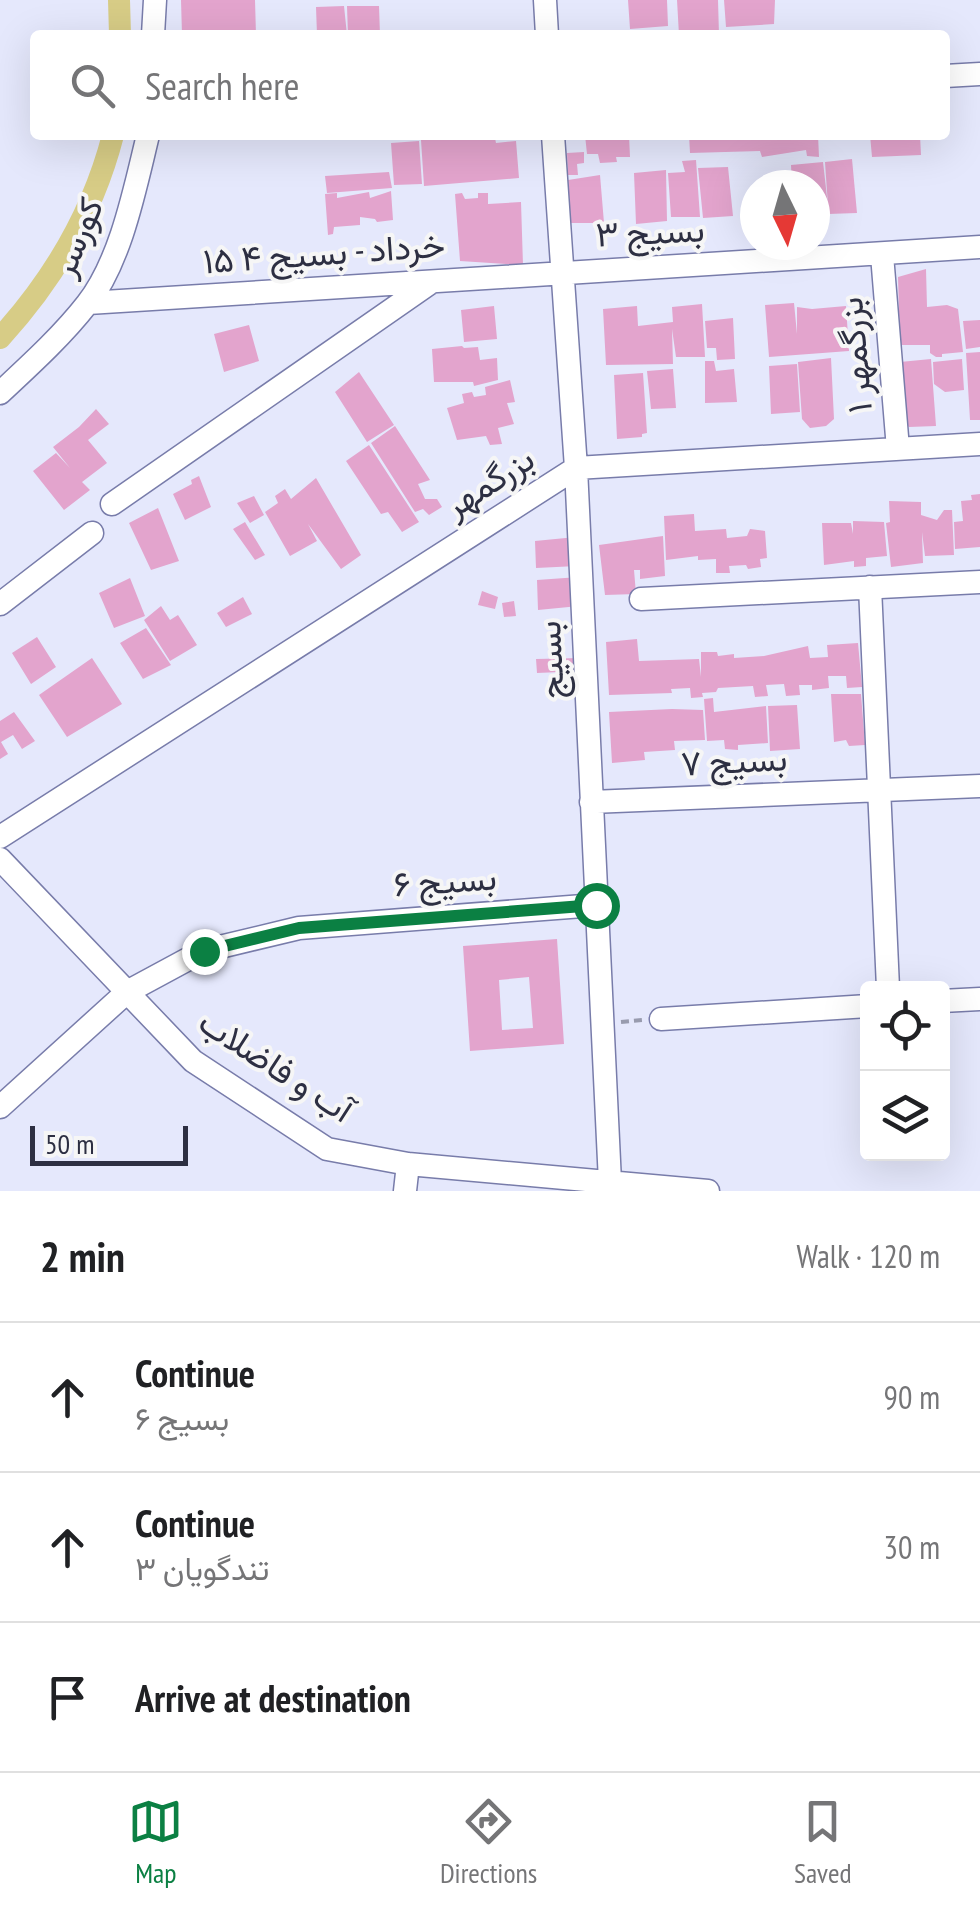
<!DOCTYPE html>
<meta charset="utf-8">
<style>
:root{--surface:#fff;--page:#f2f2f2;--text:#202124;--muted:#757577;--line:#e0e0e0;--accent:#0b8043}
body{margin:0;font-family:"PT Sans Narrow",Vazirmatn,sans-serif;background:var(--page);color:var(--text)}
.controls{position:absolute;right:30px;bottom:30px;display:grid;overflow:hidden;border-radius:10px;box-shadow:0 10px 40px #0002}
.controls button{width:90px;height:90px;display:grid;place-items:center;padding:0;border:0;border-bottom:2px solid var(--line);background:var(--surface);color:var(--text);font:50px sans-serif}
.compass{position:absolute;left:740px;top:170px;width:90px;height:90px;border-radius:50%;background:var(--surface);box-shadow:0 10px 40px #0002;rotate:175deg}
.scale{position:absolute;left:30px;bottom:25px;width:158px;box-sizing:border-box;padding-left:10px;border:5px solid #2d2f42;border-top:0;font-size:28px;line-height:35px;white-space:nowrap;color:#2d2f42;-webkit-text-stroke:8px #f6f6f6;paint-order:stroke}
.stop{position:absolute;width:30px;height:30px;margin:-22px;border:8px solid #0b8043;border-radius:50%;background:#fff}
.stop.end{background:#0b8043;border-color:#fff;box-shadow:0 2px 10px #0008}
.list{margin:0;padding:0;list-style:none}
h2{display:flex;justify-content:space-between;align-items:center;height:130px;margin:0;padding:0 40px;font-size:42px}
h2 small{font-size:32px;font-weight:400;color:var(--muted)}
.list li{display:grid;grid-template-columns:65px 1fr auto;gap:30px;align-items:center;box-sizing:border-box;height:150px;padding:0 40px;border-top:2px solid var(--line)}
.list b{display:block;font-size:38px;white-space:nowrap}
.list p{margin:0;font-size:32px;white-space:nowrap;color:var(--muted)}
.list em{font-size:32px;font-style:normal;color:var(--muted)}
.icon{flex:none;width:55px;height:55px;fill:none;stroke:currentColor;stroke-width:2;stroke-linecap:round;stroke-linejoin:round}
.map{position:relative;flex:none;width:980px;height:1191px;overflow:hidden}
.search{position:absolute;background:var(--surface);box-shadow:0 10px 40px #0002;left:30px;right:30px;top:30px;height:110px;display:flex;align-items:center;gap:25px;box-sizing:border-box;padding:0 35px;border-radius:10px;color:var(--muted);font-size:38px}
.sheet{height:580px;background:var(--surface)}
nav{display:flex;justify-content:space-around;align-items:center;box-sizing:border-box;height:140px;border-top:2px solid var(--line);background:var(--surface);font-size:28px;color:var(--muted)}
nav a{display:grid;justify-items:center;gap:5px}
nav .on{color:var(--accent)}
.map>svg:first-child{display:block}
.lines{fill:none;stroke-linecap:round;stroke-linejoin:round}
.canal{stroke:#d7cc86;stroke-width:22}
.building{fill:#e3a4cd;fill-rule:evenodd}
.minor-casing{stroke:#787caa;stroke-width:25}
.path{stroke:#989bae;stroke-width:4;stroke-dasharray:8 5;stroke-linecap:butt}
.minor{stroke:#fff;stroke-width:22}
.route{stroke:#0b8043;stroke-width:12}
.labels{text-anchor:middle;stroke-width:8;stroke-linejoin:round;paint-order:stroke}
.street-label{font-size:35px;fill:#2d2f42;stroke:#f6f6f6}
</style>
<div class="map">
<svg width="980" height="1191" viewBox="0 0 980 1191">
<rect width="100%" height="100%" fill="#e5e8fc"/>
<g class="lines">
<path class="canal" d="M 119,0 L 120,35
M 0,338 C 54,279 93,213 113,135"/>
</g>
<path class="building" d="M 181,0 L 255,0 L 256,35 L 182,35 Z
M 628,0 L 667,0 L 668,26 L 630,29 Z
M 677,0 L 718,0 L 719,35 L 679,35 Z
M 724,0 L 775,0 L 774,24 L 726,27 Z
M 344,6 L 347,35 L 317,35 L 316,7 Z
M 347,6 L 379,6 L 380,35 L 348,35 Z
M 585,135 L 629,135 L 630,157 L 616,157 L 617,162 L 600,163 L 598,154 L 587,154 Z
M 689,135 L 818,135 L 819,157 L 807,156 L 806,150 L 762,157 L 760,151 L 690,153 Z
M 870,135 L 920,135 L 921,155 L 872,157 Z
M 468,136 L 469,140 L 495,138 L 496,143 L 516,141 L 519,178 L 424,186 L 421,140 Z
M 419,141 L 422,184 L 394,185 L 391,143 Z
M 584,152 L 584,163 L 577,164 L 578,175 L 568,175 L 567,153 Z
M 852,159 L 857,213 L 828,214 L 828,221 L 815,222 L 815,185 L 792,185 L 791,165 L 823,162 L 828,206 L 825,162 Z
M 696,160 L 700,217 L 671,217 L 668,173 L 685,172 L 682,161 Z
M 728,167 L 733,216 L 703,218 L 698,168 Z
M 666,170 L 667,221 L 636,224 L 634,173 Z
M 389,172 L 392,188 L 327,193 L 325,176 Z
M 600,175 L 604,223 L 570,223 L 568,180 Z
M 391,191 L 393,220 L 377,222 L 375,219 L 360,217 L 360,225 L 334,227 L 333,234 L 328,235 L 325,194 L 337,193 L 337,198 L 369,192 L 370,198 Z
M 462,193 L 465,199 L 478,198 L 478,193 L 488,193 L 488,204 L 521,202 L 523,265 L 460,261 L 455,194 Z
M 926,269 L 927,307 L 947,305 L 958,309 L 963,352 L 942,354 L 942,357 L 936,357 L 930,353 L 930,345 L 900,345 L 898,277 Z
M 794,303 L 797,334 L 797,307 L 812,309 L 846,306 L 849,351 L 769,357 L 765,305 Z
M 702,304 L 705,357 L 676,357 L 672,329 L 673,364 L 606,365 L 603,309 L 637,306 L 638,326 L 673,322 L 672,307 Z
M 494,306 L 497,339 L 464,342 L 461,310 Z
M 733,318 L 735,359 L 717,360 L 716,348 L 707,348 L 705,321 Z
M 980,320 L 980,347 L 966,349 L 963,321 Z
M 249,325 L 259,361 L 224,372 L 214,334 Z
M 462,346 L 464,348 L 478,347 L 480,360 L 497,358 L 498,380 L 474,386 L 473,382 L 434,382 L 432,349 Z
M 980,352 L 980,420 L 970,420 L 966,353 Z
M 831,358 L 834,419 L 826,426 L 810,428 L 802,419 L 798,362 Z
M 931,359 L 936,426 L 909,427 L 903,421 L 900,362 Z
M 962,359 L 964,390 L 945,392 L 934,384 L 933,362 Z
M 705,361 L 714,361 L 716,371 L 734,369 L 737,402 L 705,403 Z
M 797,364 L 800,412 L 771,414 L 769,366 Z
M 673,369 L 676,408 L 651,409 L 647,371 Z
M 359,372 L 394,425 L 367,442 L 335,392 Z
M 643,373 L 647,433 L 642,434 L 642,437 L 617,439 L 614,375 Z
M 510,380 L 515,402 L 507,403 L 514,424 L 498,428 L 502,444 L 490,445 L 486,436 L 457,440 L 447,408 L 464,403 L 462,394 L 472,392 L 474,397 L 486,395 L 485,387 Z
M 96,409 L 109,424 L 88,440 L 107,463 L 82,482 L 90,490 L 64,510 L 33,471 L 56,453 L 70,468 L 53,447 L 79,427 Z
M 395,426 L 430,480 L 418,484 L 425,499 L 437,499 L 442,507 L 429,515 L 423,509 L 415,512 L 371,443 Z
M 369,445 L 419,522 L 402,532 L 388,512 L 381,514 L 346,461 Z
M 199,476 L 211,507 L 185,520 L 173,494 L 192,484 L 191,480 Z
M 316,478 L 361,555 L 341,569 L 308,524 L 317,541 L 290,556 L 265,512 L 278,503 L 275,496 L 285,489 L 291,499 Z
M 980,494 L 980,547 L 955,549 L 954,522 L 963,521 L 961,501 L 972,500 L 971,495 Z
M 254,496 L 264,515 L 250,523 L 237,503 Z
M 889,501 L 921,502 L 921,515 L 937,520 L 944,510 L 952,510 L 954,555 L 925,556 L 922,532 L 923,563 L 891,567 L 886,523 L 890,522 Z
M 158,508 L 179,561 L 151,570 L 129,523 Z
M 694,514 L 695,531 L 726,529 L 727,538 L 747,536 L 750,529 L 765,531 L 767,558 L 760,559 L 761,567 L 748,569 L 746,565 L 729,566 L 730,573 L 716,573 L 716,559 L 698,560 L 698,556 L 666,560 L 664,516 Z
M 853,521 L 884,522 L 887,556 L 866,558 L 866,566 L 854,567 L 854,561 L 824,565 L 822,523 L 851,523 L 853,534 Z
M 245,522 L 265,555 L 255,560 L 233,529 Z
M 663,536 L 665,576 L 640,579 L 640,570 L 634,570 L 636,594 L 605,595 L 599,545 Z
M 576,537 L 577,566 L 536,568 L 535,541 Z
M 579,577 L 579,606 L 538,610 L 537,580 Z
M 130,578 L 145,616 L 114,628 L 99,593 Z
M 482,591 L 498,597 L 495,609 L 478,605 Z
M 243,597 L 252,614 L 226,627 L 217,613 Z
M 514,601 L 516,616 L 504,617 L 502,603 Z
M 161,606 L 170,620 L 178,615 L 197,645 L 170,661 L 144,620 Z
M 146,628 L 171,665 L 143,679 L 120,643 Z
M 37,637 L 56,667 L 31,684 L 12,653 Z
M 637,639 L 639,661 L 699,659 L 701,677 L 701,652 L 717,652 L 718,656 L 734,654 L 734,658 L 764,656 L 808,646 L 810,658 L 828,657 L 827,645 L 858,643 L 862,687 L 847,688 L 846,676 L 828,676 L 829,688 L 812,690 L 812,685 L 799,685 L 800,695 L 786,696 L 784,684 L 766,685 L 768,696 L 755,697 L 753,686 L 718,688 L 716,692 L 702,693 L 703,697 L 691,698 L 690,688 L 671,689 L 672,693 L 609,695 L 606,642 Z
M 92,658 L 122,704 L 67,737 L 39,695 Z
M 580,658 L 582,671 L 537,673 L 536,659 Z
M 831,694 L 861,694 L 865,745 L 849,746 L 846,740 L 834,742 Z
M 713,698 L 714,712 L 766,706 L 768,743 L 738,745 L 738,750 L 725,749 L 724,740 L 707,741 L 704,699 Z
M 797,705 L 800,749 L 770,751 L 768,706 Z
M 672,709 L 703,710 L 705,740 L 674,741 L 675,750 L 644,752 L 645,760 L 612,763 L 609,712 Z
M 14,712 L 35,741 L 22,749 L 13,735 L 1,742 L 8,754 L 0,759 L 0,721 Z
M 557,939 L 564,1044 L 470,1051 L 463,946 ZM 529,977 L 533,1028 L 502,1030 L 499,980 Z"/>
<g class="lines">
<defs>
<path id="minor" d="M 545,0 L 547,35
M 153,35 L 155,0
M 945,76 L 980,74
M 553,135 L 576,468 L 610,1182
M 882,255 L 898,449
M 88,303 L 980,247
M 0,393 C 30,365 62,336 87,304 C 121,261 135,188 148,135
M 112,504 L 430,283
M 870,587 L 888,988
M 641,599 L 980,582
M 0,604 L 92,533
M 591,802 L 980,786
M 0,837 L 576,468 L 980,444
M 0,859 L 193,1061 L 327,1149 L 408,1164 L 708,1191
M 942,1001 L 980,999
M 661,1019 L 868,1006
M 0,1107 L 127,992 L 203,951 L 299,928 L 596,905
M 405,1191 L 408,1164"/>
</defs>
<use href="#minor" class="minor-casing"/>
<path class="path" d="M 621,1022 L 642,1020"/>
<use href="#minor" class="minor"/>
</g>
<g class="lines">
<path class="route" d="M 204,951 L 299,928 L 596,905"/>
</g>
<g class="labels">
<g class="street-label">
<text transform="translate(650 232) rotate(-3)" y="12">بسیج ۳</text>
<text transform="translate(77 237) rotate(-67)" y="12">کورسر</text>
<text transform="translate(324 253) rotate(-4)" y="12">۱۵ خرداد - بسیج ۴</text>
<text transform="translate(855 355) rotate(-95)" y="12">بزرگمهر ۱</text>
<text transform="translate(489 482) rotate(-33)" y="12">بزرگمهر</text>
<text transform="translate(550 660) rotate(-93)" y="12">بسیج</text>
<text transform="translate(734 761) rotate(-3)" y="12">بسیج ۷</text>
<text transform="translate(445 881) rotate(-4)" y="12">بسیج ۶</text>
<text transform="translate(276 1066) rotate(33)" y="12">آب و فاضلاب</text>
</g>
</g>
</svg>
<div class="controls">
<button><svg class="icon" aria-label="locate" viewBox="0 0 24 24"><circle cx="12" cy="12" r="6"/><path d="M12 2v4M12 18v4M2 12h4M18 12h4"/></svg></button>
<button><svg class="icon" aria-label="layers" viewBox="0 0 24 24"><path d="M12 4l9 5-9 5-9-5zM3 14l9 5 9-5"/></svg></button>
</div>
<svg class="compass" viewBox="-18 -18 36 36"><path d="M0-13l5 13h-10z" fill="#e53935"/><path d="M0 13l5-13h-10z" fill="#757577"/></svg>
<div class="scale">50 m</div>
<div class="stop" style="left:596px;top:905px"></div>
<div class="stop end" style="left:204px;top:951px"></div>
<div class="search"><svg class="icon" aria-label="search" viewBox="0 0 24 24"><circle cx="10" cy="10" r="6"/><path d="M15 15l6 6"/></svg>Search here</div>
</div>
<section class="sheet">
<h2>2 min<small>Walk · 120 m</small></h2>
<ul class="list">
<li><svg class="icon" aria-label="ahead" viewBox="0 0 24 24"><path d="M12 20V5M6 11l6-6 6 6"/></svg><div><b>Continue</b><p>بسیج ۶</p></div><em>90 m</em></li>
<li><svg class="icon" aria-label="ahead" viewBox="0 0 24 24"><path d="M12 20V5M6 11l6-6 6 6"/></svg><div><b>Continue</b><p>تندگویان ۳</p></div><em>30 m</em></li>
<li><svg class="icon" aria-label="arrive" viewBox="0 0 24 24"><path d="M6 21V4h12l-3 4 3 4H6"/></svg><div><b>Arrive at destination</b></div></li>
</ul>
</section>
<nav>
<a class="on"><svg class="icon" aria-label="map" viewBox="0 0 24 24"><path d="M3 6l6-2 6 2 6-2v14l-6 2-6-2-6 2zM9 4v14M15 6v14"/></svg>Map</a>
<a><svg class="icon" aria-label="directions" viewBox="0 0 24 24"><path d="M12 3l9 9-9 9-9-9zM9 14v-3h6M13 9l2 2-2 2"/></svg>Directions</a>
<a><svg class="icon" aria-label="saved" viewBox="0 0 24 24"><path d="M7 4h10v16l-5-4-5 4z"/></svg>Saved</a>
</nav>
